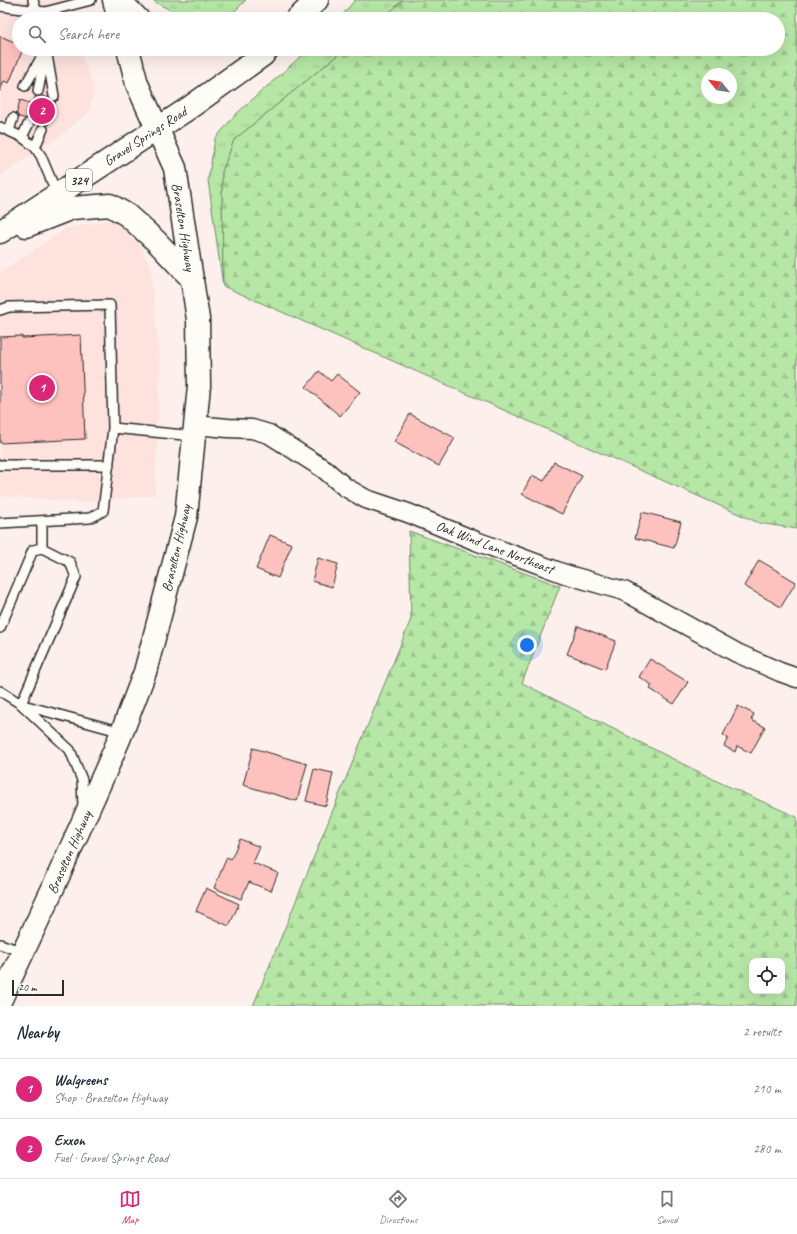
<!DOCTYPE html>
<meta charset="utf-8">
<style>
:root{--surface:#fff;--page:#f2f2f3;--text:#1f2937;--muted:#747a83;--line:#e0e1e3;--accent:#db2777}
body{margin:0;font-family:Caveat,sans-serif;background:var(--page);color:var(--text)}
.controls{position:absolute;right:12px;bottom:12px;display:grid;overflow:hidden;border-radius:8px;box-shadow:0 4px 16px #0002}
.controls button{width:36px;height:36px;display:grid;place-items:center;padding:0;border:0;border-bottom:1px solid var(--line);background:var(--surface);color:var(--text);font:20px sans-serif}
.compass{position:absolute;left:701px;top:68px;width:36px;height:36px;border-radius:50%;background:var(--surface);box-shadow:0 4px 16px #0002;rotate:300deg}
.scale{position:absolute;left:12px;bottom:10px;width:52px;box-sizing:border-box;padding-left:4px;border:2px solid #2b2b2b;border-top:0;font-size:11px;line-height:14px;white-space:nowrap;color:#2b2b2b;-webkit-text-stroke:3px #fdfcf7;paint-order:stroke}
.you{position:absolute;left:527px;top:645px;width:14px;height:14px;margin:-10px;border:3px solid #fff;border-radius:50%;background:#1a73e8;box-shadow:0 0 0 6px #1a73e833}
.badge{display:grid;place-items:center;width:26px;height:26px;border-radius:50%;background:var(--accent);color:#fff;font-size:13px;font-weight:700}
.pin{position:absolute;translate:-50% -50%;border:2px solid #fff;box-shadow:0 1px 4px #0006}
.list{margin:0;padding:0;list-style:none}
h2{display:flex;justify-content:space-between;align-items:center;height:52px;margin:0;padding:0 16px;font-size:17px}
h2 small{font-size:13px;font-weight:400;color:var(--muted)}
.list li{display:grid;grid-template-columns:26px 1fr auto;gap:12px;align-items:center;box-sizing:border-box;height:60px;padding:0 16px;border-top:1px solid var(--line)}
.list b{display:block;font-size:15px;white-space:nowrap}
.list p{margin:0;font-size:13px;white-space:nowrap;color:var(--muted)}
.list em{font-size:13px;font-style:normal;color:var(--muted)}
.icon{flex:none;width:22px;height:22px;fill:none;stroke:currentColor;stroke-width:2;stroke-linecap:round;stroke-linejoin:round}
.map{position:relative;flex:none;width:797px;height:1006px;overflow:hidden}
.search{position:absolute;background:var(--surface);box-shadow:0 4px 16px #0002;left:12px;right:12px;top:12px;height:44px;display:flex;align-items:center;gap:10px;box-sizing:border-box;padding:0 14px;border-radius:22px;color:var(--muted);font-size:15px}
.sheet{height:172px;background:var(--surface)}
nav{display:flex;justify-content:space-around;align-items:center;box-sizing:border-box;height:56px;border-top:1px solid var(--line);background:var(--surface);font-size:11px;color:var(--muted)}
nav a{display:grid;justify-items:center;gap:2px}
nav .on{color:var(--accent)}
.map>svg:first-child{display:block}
.built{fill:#fde2de}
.grass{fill:url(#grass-tufts);stroke:#708968}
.forest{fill:url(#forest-firs);stroke:#708968;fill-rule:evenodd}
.building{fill:#fec2be;stroke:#2b2b2b}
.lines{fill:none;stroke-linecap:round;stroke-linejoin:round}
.service-casing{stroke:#2b2b2b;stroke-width:12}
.minor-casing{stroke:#2b2b2b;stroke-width:21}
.secondary-casing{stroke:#2b2b2b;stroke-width:25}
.primary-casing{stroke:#2b2b2b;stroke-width:25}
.service{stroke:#fdfcf7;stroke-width:9}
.minor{stroke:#fdfcf7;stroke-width:18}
.secondary{stroke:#fdfcf7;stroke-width:22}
.primary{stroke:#fdfcf7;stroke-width:22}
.labels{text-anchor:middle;stroke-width:3.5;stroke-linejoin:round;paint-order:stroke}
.shield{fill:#fdfcf7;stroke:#6a6a68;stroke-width:1}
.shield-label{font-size:13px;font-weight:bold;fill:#2b2b2b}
.street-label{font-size:14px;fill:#2b2b2b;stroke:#fdfcf7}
</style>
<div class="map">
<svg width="797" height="1006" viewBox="0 0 797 1006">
<defs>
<pattern id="grass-tufts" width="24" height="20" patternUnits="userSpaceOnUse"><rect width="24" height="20" fill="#b6e7a6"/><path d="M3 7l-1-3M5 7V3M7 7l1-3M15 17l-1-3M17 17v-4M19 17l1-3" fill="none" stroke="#9dc68f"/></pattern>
<pattern id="forest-firs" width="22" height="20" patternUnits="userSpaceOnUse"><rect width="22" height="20" fill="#b6e7a6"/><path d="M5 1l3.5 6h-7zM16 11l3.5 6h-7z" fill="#9dc68f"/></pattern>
</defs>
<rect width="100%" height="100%" fill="#fdf0ec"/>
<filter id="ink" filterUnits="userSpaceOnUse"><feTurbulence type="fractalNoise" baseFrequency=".025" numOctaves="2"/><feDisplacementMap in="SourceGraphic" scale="8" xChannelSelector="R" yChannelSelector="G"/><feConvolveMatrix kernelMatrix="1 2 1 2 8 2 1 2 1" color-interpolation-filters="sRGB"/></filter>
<g filter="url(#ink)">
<path class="built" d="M 0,0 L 65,0 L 70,19 L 19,19 L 19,49 L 79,49 L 94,87 L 89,112 L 58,138 L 0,176 Z
M 110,220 L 131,229 L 150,265 L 160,363 L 155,495 L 83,502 L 0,496 L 0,272 L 67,228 Z"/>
<path class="grass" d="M 153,0 L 246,0 L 235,11 L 216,19 L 187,19 L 155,2 Z
M 355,0 L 403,0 L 382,19 L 339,19 Z
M 309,49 L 345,49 L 234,140 L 222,172 L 223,286 L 208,180 L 215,139 L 235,115 Z"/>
<path class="forest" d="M 403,0 L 797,0 L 797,529 L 759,523 L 223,286 L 222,172 L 234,140 L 345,49 L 778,49 L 778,19 L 382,19 ZM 707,74 L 731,74 L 731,98 L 707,98 Z
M 409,531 L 560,586 L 522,683 L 723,784 L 797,817 L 797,1006 L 253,1006 L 411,619 ZM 752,961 L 782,961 L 782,991 L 752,991 Z"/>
<path class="building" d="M 0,36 L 19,44 L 19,49 L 23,49 L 9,83 L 4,81 L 0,91 Z
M 36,94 L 56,100 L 48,125 L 16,116 L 20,100 L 33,104 Z
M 81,335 L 85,439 L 0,443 L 0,337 L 22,336 L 22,338 Z
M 319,371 L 331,381 L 337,374 L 360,392 L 340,416 L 306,387 Z
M 410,414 L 455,438 L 439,466 L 394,442 Z
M 554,462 L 582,476 L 562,514 L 522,494 L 532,475 L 544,481 Z
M 642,512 L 681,522 L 674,548 L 635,538 Z
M 270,535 L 292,544 L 278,578 L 256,569 Z
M 318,558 L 338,564 L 332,587 L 312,581 Z
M 759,560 L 796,582 L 781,607 L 744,586 Z
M 578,626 L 616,641 L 605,669 L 567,654 Z
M 650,659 L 688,682 L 674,704 L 650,689 L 652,685 L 639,677 Z
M 738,706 L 754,714 L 751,720 L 765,727 L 751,753 L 737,746 L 735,752 L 724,746 L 728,738 L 723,735 Z
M 253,748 L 307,764 L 297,801 L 243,785 Z
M 314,769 L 333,773 L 326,806 L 306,801 Z
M 240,839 L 260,847 L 253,863 L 278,873 L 271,891 L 249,882 L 241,899 L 214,888 L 227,857 L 231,859 Z
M 206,888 L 239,904 L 229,926 L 196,911 Z"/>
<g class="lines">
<defs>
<path id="service" d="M 33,0 L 39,19
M 0,6 L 45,12 L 91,0
M 46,49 L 54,96
M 25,86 L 46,49
M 38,91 L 45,56
M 0,127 L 22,137 L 29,123
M 9,131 L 13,118
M 22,137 L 35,147 L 41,156 L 57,194
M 35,147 L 43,129
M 0,310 L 9,307 L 110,305 L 113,428 L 194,436
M 0,465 L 109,465
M 42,521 L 42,548
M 0,523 L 90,518 L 103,511 L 113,428
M 0,628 L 33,550 L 42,548 L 70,562 L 76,577 L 21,704
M 0,691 L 21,704 L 70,750 L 82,780 L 83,806
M 23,705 L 122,732
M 0,944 L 23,952"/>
<path id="minor" d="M 195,425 L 228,428 L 252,429 L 269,434 L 324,469 L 345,487 L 366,499 L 408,513 L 476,541 L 565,574 L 624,591 L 737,653 L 780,672 L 797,678"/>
<path id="secondary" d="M 114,0 L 119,19
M 0,1001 L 53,888 L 109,763 L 122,732 L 145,672 L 186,517 L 199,386 L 198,319 L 175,168 L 137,84 L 128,49"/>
<path id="primary" d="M 119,0 L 138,19
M 297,19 L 317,0
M 26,226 L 72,208 L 110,205 L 127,215 L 156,241 L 192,279
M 0,232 L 189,108 L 263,55 L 268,49"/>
</defs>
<use href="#service" class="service-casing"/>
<use href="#minor" class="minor-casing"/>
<use href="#secondary" class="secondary-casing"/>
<use href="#primary" class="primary-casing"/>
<use href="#service" class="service"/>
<use href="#minor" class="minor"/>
<use href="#secondary" class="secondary"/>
<use href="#primary" class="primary"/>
</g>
</g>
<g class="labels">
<rect class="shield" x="66" y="169" width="26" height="22" rx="3"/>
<g class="shield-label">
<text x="79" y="185">324</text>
</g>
<g class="street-label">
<text transform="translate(145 136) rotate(-33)" y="5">Gravel Springs Road</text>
<text transform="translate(184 227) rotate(81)" y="5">Braselton Highway</text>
<text transform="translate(495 547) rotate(21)" y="5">Oak Wind Lane Northeast</text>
<text transform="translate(176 548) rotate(-77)" y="5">Braselton Highway</text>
<text transform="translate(69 852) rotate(-66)" y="5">Braselton Highway</text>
</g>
</g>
</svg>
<div class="controls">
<button><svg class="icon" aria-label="locate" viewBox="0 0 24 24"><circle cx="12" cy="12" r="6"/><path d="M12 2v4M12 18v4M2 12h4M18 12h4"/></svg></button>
</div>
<svg class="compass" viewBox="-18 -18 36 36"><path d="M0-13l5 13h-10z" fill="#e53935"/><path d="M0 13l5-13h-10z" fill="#747a83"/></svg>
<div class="scale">20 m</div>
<div class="you"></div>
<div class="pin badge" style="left:42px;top:388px">1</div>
<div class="pin badge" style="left:42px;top:111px">2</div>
<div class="search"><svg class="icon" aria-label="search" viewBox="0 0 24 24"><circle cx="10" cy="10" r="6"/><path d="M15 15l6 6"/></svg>Search here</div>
</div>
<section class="sheet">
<h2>Nearby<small>2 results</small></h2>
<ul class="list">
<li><span class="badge">1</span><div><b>Walgreens</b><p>Shop · Braselton Highway</p></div><em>210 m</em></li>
<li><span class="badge">2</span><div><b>Exxon</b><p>Fuel · Gravel Springs Road</p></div><em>280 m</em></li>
</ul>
</section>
<nav>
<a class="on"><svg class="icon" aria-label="map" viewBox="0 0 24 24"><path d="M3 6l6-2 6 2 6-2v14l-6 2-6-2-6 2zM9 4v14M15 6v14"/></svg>Map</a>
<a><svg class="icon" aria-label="directions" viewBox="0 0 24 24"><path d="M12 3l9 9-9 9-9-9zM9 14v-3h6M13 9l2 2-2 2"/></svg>Directions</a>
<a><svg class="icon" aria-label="saved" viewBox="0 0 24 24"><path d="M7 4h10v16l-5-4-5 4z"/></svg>Saved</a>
</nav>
